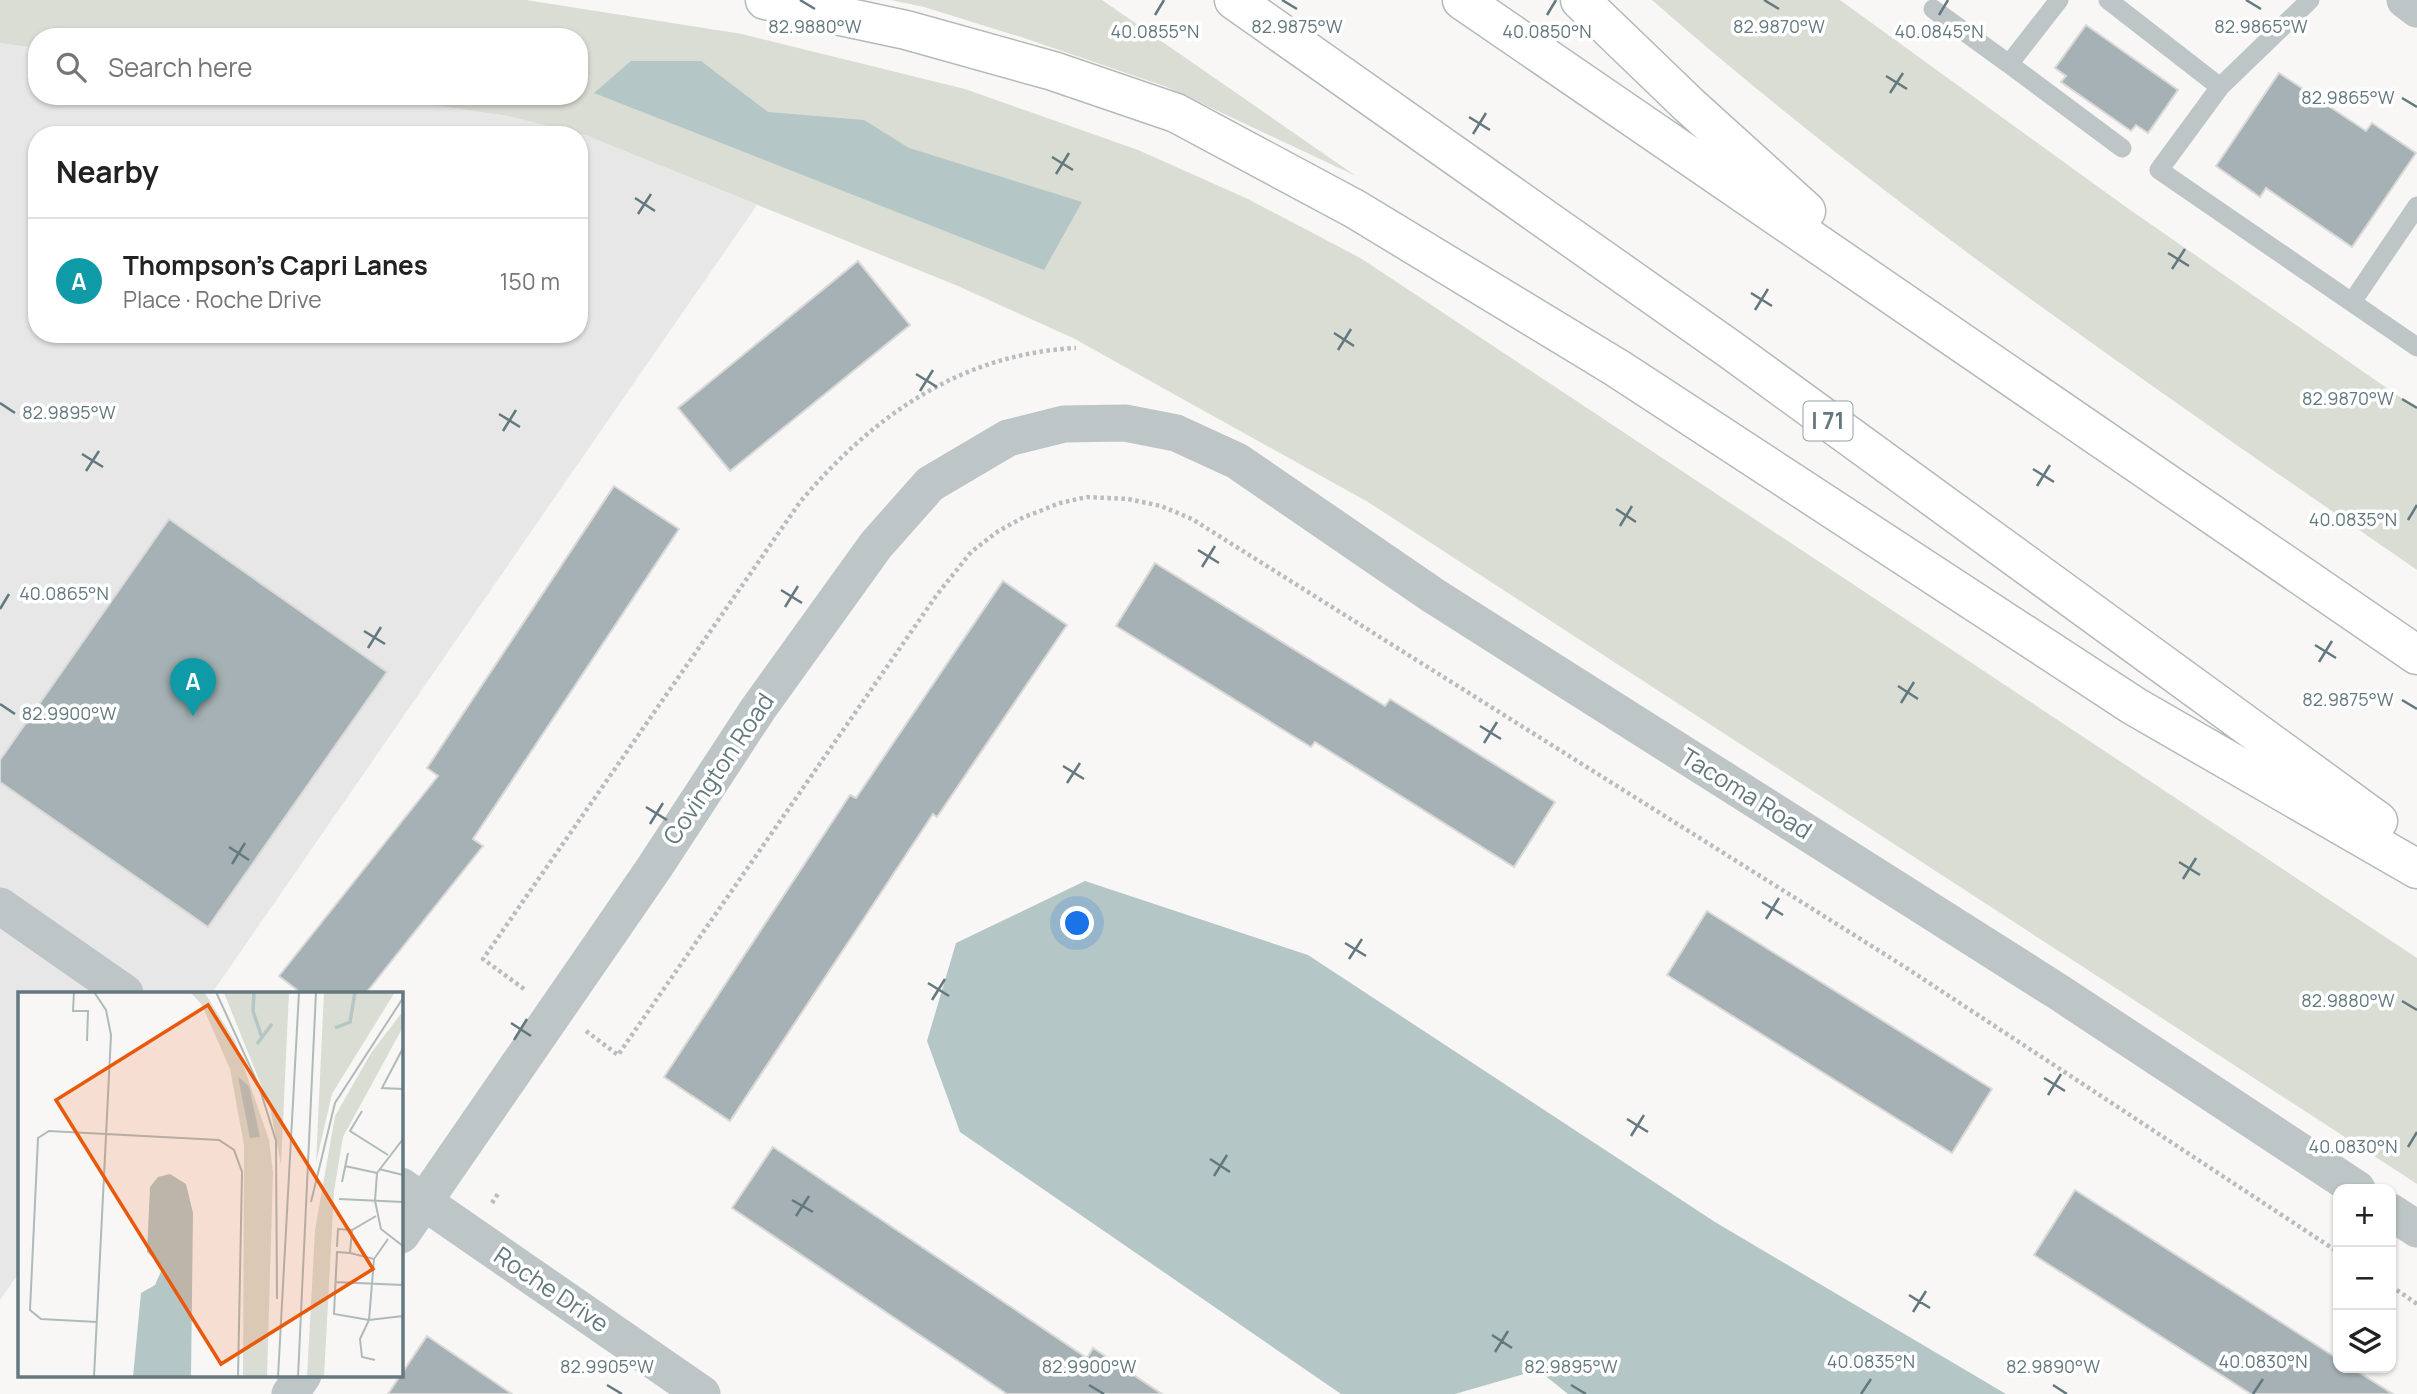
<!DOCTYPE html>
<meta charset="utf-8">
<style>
:root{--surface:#fff;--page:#f6f6f6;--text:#222;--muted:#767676;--line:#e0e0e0;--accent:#1a73e8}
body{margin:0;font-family:Manrope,sans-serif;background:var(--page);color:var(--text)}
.controls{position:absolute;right:21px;bottom:21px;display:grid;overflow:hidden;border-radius:14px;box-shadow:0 2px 5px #0004}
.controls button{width:63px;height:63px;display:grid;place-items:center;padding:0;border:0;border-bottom:2px solid var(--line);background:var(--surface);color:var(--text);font:35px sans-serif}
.you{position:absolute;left:1078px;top:924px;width:24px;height:24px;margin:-18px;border:5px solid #fff;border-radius:50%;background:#1a73e8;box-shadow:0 0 0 10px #1a73e833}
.badge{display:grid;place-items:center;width:46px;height:46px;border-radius:50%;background:var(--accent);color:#fff;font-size:23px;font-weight:700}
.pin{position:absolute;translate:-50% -58px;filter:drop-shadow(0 2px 4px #0008)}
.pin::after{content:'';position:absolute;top:37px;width:24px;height:21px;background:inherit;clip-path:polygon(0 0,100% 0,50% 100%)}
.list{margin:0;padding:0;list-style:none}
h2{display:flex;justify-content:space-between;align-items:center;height:91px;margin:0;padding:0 28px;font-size:30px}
h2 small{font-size:23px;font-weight:400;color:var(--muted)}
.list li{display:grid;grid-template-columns:46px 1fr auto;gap:21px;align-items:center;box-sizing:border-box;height:126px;padding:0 28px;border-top:2px solid var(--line)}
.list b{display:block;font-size:26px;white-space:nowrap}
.list p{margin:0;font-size:23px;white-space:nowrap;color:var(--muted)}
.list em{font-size:23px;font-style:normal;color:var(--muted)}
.icon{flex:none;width:38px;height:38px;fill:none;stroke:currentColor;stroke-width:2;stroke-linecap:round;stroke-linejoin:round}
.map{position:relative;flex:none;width:2417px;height:1394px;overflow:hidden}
.search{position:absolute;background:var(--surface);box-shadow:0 2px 5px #0004;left:28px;top:28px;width:560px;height:77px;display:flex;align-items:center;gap:18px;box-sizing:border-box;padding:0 24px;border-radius:28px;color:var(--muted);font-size:26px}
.panel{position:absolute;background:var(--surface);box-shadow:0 2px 5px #0004;left:28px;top:126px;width:560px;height:217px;border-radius:28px}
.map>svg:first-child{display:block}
.built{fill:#e6e7e6;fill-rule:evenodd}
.green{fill:#d9ddd4}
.water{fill:#b5c6c6}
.building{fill:#a5b1b4;stroke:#d9d9d7;stroke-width:2}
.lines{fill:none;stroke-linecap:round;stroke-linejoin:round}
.highway-casing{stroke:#b4b9bb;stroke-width:41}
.path{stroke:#b9bdbf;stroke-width:4.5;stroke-dasharray:3.5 3.5;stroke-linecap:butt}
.lane{stroke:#bec5c7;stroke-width:19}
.street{stroke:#bec5c7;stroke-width:37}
.highway{stroke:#fff;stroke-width:38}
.ticks{fill:none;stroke:#63797f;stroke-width:2.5}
.labels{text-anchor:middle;stroke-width:7;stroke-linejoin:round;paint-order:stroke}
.shield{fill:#fff;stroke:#92a1a5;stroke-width:2}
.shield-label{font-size:23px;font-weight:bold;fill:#63797f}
.street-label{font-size:24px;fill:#63797f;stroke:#fff}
.inset-river{fill:none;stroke:#b5c6c6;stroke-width:3.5}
.inset-road{fill:none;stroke:#afbabb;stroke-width:2}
.view{fill:#e8590c;fill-opacity:0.15;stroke:#e8590c;stroke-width:3.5}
.inset-edge{fill:none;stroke:#63797f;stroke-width:3.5}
.ticks-label{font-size:18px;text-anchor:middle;fill:#63797f;stroke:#fff;stroke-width:7;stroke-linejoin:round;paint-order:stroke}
</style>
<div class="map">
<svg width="2417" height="1394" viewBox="0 0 2417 1394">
<rect width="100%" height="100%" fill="#f8f7f5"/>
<path class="built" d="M 0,43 L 37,48 L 37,96 L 371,96 L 508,116 L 585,135 L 757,205 L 212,993 L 19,993 L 19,1273 L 0,1300 ZM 37,135 L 579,135 L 579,334 L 37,334 Z"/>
<path class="green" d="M 0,0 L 526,0 L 742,34 L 965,89 L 1138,150 L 1248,199 L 1362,259 L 2417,958 L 2417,1184 L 1368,502 L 1073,338 L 958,286 L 585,135 L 508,116 L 371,96 L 579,96 L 579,37 L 37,37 L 37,48 L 0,43 Z
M 891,0 L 1102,0 L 1356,176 L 1167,87 L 1027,39 L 924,7 Z
M 1652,0 L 1840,0 L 2126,207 L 2417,409 L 2417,570 C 2156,389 1891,210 1652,0 Z"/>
<path class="water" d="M 631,61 L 701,61 L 768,112 L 864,120 L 909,148 L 1082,202 L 1044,270 L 594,93 Z
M 1085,881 L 1308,955 L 1715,1222 L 2006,1394 L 1568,1394 L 1538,1370 L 1455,1394 L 1341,1394 L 960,1132 L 927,1041 L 956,943 Z"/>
<path class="building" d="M 2086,25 L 2178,90 L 2148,133 L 2136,125 L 2131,131 L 2061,82 L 2066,76 L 2055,68 Z
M 2279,73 L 2366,131 L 2372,123 L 2416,153 L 2352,247 L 2266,188 L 2260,197 L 2216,166 Z
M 858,261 L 910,325 L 730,471 L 678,408 Z
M 614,486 L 679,529 L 473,839 L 483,846 L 366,993 L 301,993 L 279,976 L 438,776 L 427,768 Z
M 169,519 L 387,672 L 208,927 L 0,782 L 0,760 Z
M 1155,563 L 1385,706 L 1390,699 L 1555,802 L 1514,867 L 1315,742 L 1311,747 L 1116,626 Z
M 1003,581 L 1067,625 L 937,817 L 933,814 L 730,1121 L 664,1077 L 850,795 L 856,798 Z
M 1707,911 L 1992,1089 L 1952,1153 L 1667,975 Z
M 773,1147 L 1087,1358 L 1093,1348 L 1162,1394 L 1007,1394 L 732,1208 Z
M 2075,1190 L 2338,1359 L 2338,1368 L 2352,1368 L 2393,1394 L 2251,1394 L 2034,1255 Z
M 427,1336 L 512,1394 L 388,1394 Z"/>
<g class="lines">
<defs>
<path id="highway" d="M 765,0 L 906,30 L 1053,71 L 1176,113 L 1355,209 L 1617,368 L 2134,706 L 2417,869
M 1234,0 L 1731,350 L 2378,821
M 1462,0 L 2417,655
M 1580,0 L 1689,105 L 1806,211"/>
</defs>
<use href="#highway" class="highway-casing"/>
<path class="path" d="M 524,989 L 483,959 L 800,502 C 873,416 960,354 1076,348
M 586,1031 L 618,1055 L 936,596 L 971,552 L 997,532 L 1022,518 L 1060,503 L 1087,497 L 1128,499 L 1161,506 L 1192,519 L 1905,967 L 2338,1252
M 492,1203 L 499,1192
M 2391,1286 L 2417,1304"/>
<path class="lane" d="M 2059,0 L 2009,64 L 2122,148
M 2108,0 L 2220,87 L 2310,0
M 1933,9 L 2009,64
M 2220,87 L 2159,170 L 2417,347
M 2352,302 L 2417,206"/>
<path class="street" d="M 2405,0 L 2417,9
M 0,906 L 125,993
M 401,1186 L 702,1394
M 2391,1212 L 2417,1229
M 401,1235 L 654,868 L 758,709 L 876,545 L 930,484 L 1008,438 L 1064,424 L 1125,423 L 1176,433 L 1237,461 L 1434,596 L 2060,993 L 2357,1189
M 290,1394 L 303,1375"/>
<use href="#highway" class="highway"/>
</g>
<path class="ticks" d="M 800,0 L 815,9M 1282,0 L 1297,9M 1764,0 L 1779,9M 2246,0 L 2261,9M 1155,15 L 1164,0M 1547,15 L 1556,0M 1939,15 L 1948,0M 1886,76 L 1907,89M 1890,93 L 1903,73M 2402,98 L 2417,107M 1469,117 L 1490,130M 1473,134 L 1486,113M 1052,157 L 1073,170M 1056,174 L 1069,153M 635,198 L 655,211M 638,214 L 651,194M 2168,253 L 2189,266M 2172,269 L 2185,249M 1751,293 L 1772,306M 1755,310 L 1768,289M 1334,333 L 1354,346M 1338,350 L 1351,329M 916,374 L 937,387M 920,391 L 933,370M 2402,399 L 2417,408M 0,403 L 15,413M 499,414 L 520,427M 503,431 L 516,410M 82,454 L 103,467M 2033,469 L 2054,482M 86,471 L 99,451M 2037,486 L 2050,465M 1616,509 L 1636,522M 2408,520 L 2417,505M 1620,526 L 1632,506M 1198,550 L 1219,563M 1202,567 L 1215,546M 781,590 L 802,603M 785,607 L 798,586M 0,609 L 9,594M 364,631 L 385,644M 2315,645 L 2336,658M 368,648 L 381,627M 2319,662 L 2332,641M 1898,686 L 1918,699M 2402,700 L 2417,709M 1901,703 L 1914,682M 0,704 L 15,714M 1480,726 L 1501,739M 1484,743 L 1497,722M 1063,766 L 1084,779M 1067,783 L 1080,763M 646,807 L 667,820M 650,824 L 663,803M 229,847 L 249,860M 2179,862 L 2200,875M 232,864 L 245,843M 2183,879 L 2196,858M 1762,902 L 1783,915M 1766,919 L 1779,898M 1345,943 L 1366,956M 1349,959 L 1362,939M 928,983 L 949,996M 932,1000 L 945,979M 2402,1001 L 2417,1010M 511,1023 L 531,1036M 514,1040 L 527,1019M 2044,1078 L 2065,1091M 2048,1095 L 2061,1074M 1627,1119 L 1648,1132M 1631,1136 L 1644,1115M 2408,1147 L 2417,1132M 1210,1159 L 1230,1172M 1214,1176 L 1227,1155M 792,1200 L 813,1212M 796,1216 L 809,1196M 1909,1295 L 1930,1308M 1913,1312 L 1926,1291M 1492,1335 L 1512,1348M 1495,1352 L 1508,1331M 607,1385 L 622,1394M 1089,1385 L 1104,1394M 1571,1385 L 1586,1394M 2053,1385 L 2067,1394M 1861,1394 L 1871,1379M 2253,1394 L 2263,1379"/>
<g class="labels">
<rect class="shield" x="1803.5" y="401.5" width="49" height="39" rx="5"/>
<g class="shield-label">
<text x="1828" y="429">I 71</text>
</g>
<g class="street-label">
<text transform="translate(719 769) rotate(-56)" y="8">Covington Road</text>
<text transform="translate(1746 794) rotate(32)" y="8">Tacoma Road</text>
<text transform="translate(551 1290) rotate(34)" y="8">Roche Drive</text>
</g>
</g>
<g transform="translate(18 992)">
<rect width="385" height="385" fill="#f8f7f5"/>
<path d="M 186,0 L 217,49 L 251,148 L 255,180 L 249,385 L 225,385 L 226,153 L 212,77 L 184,13 L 173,1 ZM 271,0 L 263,173 L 252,115 L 206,1 ZM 306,0 L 377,0 L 314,102 L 298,171 ZM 385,19 L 385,35 L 325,145 L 316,199 L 306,385 L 289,385 L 297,238 L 317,124 L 353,61 Z" fill="#d9ddd4"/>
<path d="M 220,85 L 231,94 L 242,145 L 232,146 ZM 152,182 L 168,192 L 175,221 L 173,385 L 115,385 L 123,301 L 137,293 L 145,275 L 129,260 L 132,195 L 140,185 Z" fill="#b5c6c6"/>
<path class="inset-river" d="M 236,0 L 235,19 L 244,46M 317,36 L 332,30 L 337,0M 239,52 L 254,32"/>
<path class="inset-road" d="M 56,0 L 55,19 L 70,19 L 69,49M 76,0 L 88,18 L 93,43 L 76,385M 198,0 L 241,94 L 258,149 L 259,307M 385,56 L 364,96 L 385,97M 344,119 L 332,139 L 370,163M 385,147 L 359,181 L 357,209 L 363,237 L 385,254M 327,174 L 359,181M 361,177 L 385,183M 324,190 L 330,161M 321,207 L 385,210M 293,210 L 317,111 L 385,6M 334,238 L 332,261 L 356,267M 319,255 L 320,237 L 334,238 L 358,224M 332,261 L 319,260 L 316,322 L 351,328 L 385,324M 317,290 L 385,293M 79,330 L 23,327 L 12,318 L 20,146 L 31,139 L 201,148 L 216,158 L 224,180 L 220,385M 357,368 L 344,365 L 342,347 L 351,328 L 356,267 L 370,247M 260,385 L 281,0M 280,385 L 298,0"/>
<path class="view" d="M 190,13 L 355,277 L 203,372 L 38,108 Z"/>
<rect width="385" height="385" class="inset-edge"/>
</g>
<g class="ticks-label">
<text x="815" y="33">82.9880°W</text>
<text x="2261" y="33">82.9865°W</text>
<text x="1297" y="33">82.9875°W</text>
<text x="1779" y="33">82.9870°W</text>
<text x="1155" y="38">40.0855°N</text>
<text x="1547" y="38">40.0850°N</text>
<text x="1939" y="38">40.0845°N</text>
<text x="2348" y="104">82.9865°W</text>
<text x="2348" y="405">82.9870°W</text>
<text x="69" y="419">82.9895°W</text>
<text x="2353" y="526">40.0835°N</text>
<text x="64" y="600">40.0865°N</text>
<text x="2348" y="706">82.9875°W</text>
<text x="69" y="720">82.9900°W</text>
<text x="2348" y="1007">82.9880°W</text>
<text x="2353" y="1153">40.0830°N</text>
<text x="1871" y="1368">40.0835°N</text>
<text x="2263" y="1368">40.0830°N</text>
<text x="607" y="1373">82.9905°W</text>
<text x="1089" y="1373">82.9900°W</text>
<text x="1571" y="1373">82.9895°W</text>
<text x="2053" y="1373">82.9890°W</text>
</g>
</svg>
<div class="controls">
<button>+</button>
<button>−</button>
<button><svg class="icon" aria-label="layers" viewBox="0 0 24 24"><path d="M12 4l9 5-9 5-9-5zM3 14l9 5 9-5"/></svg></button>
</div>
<div class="you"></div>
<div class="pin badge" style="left:193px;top:716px;background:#0f9aa8">A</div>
<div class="search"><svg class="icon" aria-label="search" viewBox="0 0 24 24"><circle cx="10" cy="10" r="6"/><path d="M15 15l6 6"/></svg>Search here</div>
<section class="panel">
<h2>Nearby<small></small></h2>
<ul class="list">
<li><span class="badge" style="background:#0f9aa8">A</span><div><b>Thompson's Capri Lanes</b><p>Place · Roche Drive</p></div><em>150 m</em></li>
</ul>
</section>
</div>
